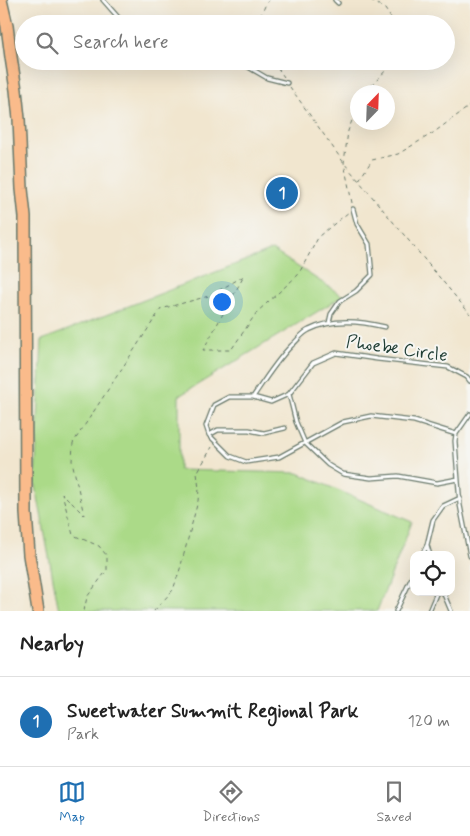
<!DOCTYPE html>
<style>
:root{--surface:#fff;--page:#f6f6f6;--text:#222;--muted:#767676;--line:#e0e0e0;--accent:#1f6fb2}
body{margin:0;font-family:Mynerve,sans-serif;background:var(--page);color:var(--text)}
.controls{position:absolute;right:15px;bottom:15px;display:grid;overflow:hidden;border-radius:10px;box-shadow:0 5px 20px #0002}
.controls button{width:45px;height:45px;display:grid;place-items:center;padding:0;border:0;border-bottom:1px solid var(--line);background:var(--surface);color:var(--text);font:25px sans-serif}
.compass{position:absolute;left:350px;top:85px;width:45px;height:45px;border-radius:50%;background:var(--surface);box-shadow:0 5px 20px #0002;rotate:23deg}
.you{position:absolute;left:221px;top:301px;width:18px;height:18px;margin:-12px;border:4px solid #fff;border-radius:50%;background:#1a73e8;box-shadow:0 0 0 8px #1a73e833}
.badge{display:grid;place-items:center;width:32px;height:32px;border-radius:50%;background:var(--accent);color:#fff;font-size:16px;font-weight:700}
.pin{position:absolute;translate:-50% -50%;border:2px solid #fff;box-shadow:0 1px 5px #0006}
.list{margin:0;padding:0;list-style:none}
h2{display:flex;justify-content:space-between;align-items:center;height:65px;margin:0;padding:0 20px;font-size:21px}
h2 small{font-size:16px;font-weight:400;color:var(--muted)}
.list li{display:grid;grid-template-columns:32px 1fr auto;gap:15px;align-items:center;box-sizing:border-box;height:90px;padding:0 20px;border-top:1px solid var(--line)}
.list b{display:block;font-size:19px;white-space:nowrap}
.list p{margin:0;font-size:16px;white-space:nowrap;color:var(--muted)}
.list em{font-size:16px;font-style:normal;color:var(--muted)}
.icon{flex:none;width:28px;height:28px;fill:none;stroke:currentColor;stroke-width:2;stroke-linecap:round;stroke-linejoin:round}
.map{position:relative;flex:none;width:470px;height:611px;overflow:hidden}
.search{position:absolute;background:var(--surface);box-shadow:0 5px 20px #0002;left:15px;right:15px;top:15px;height:55px;display:flex;align-items:center;gap:12px;box-sizing:border-box;padding:0 18px;border-radius:28px;color:var(--muted);font-size:19px}
.sheet{height:155px;background:var(--surface)}
nav{display:flex;justify-content:space-around;align-items:center;box-sizing:border-box;height:70px;border-top:1px solid var(--line);background:var(--surface);font-size:14px;color:var(--muted)}
nav a{display:grid;justify-items:center;gap:2px}
nav .on{color:var(--accent)}
.map>svg:first-child{display:block}
.green{fill:#abda88;stroke:#658c5e}
.lines{fill:none;stroke-linecap:round;stroke-linejoin:round}
.lane-casing{stroke:#68786a;stroke-width:5.5}
.highway-casing{stroke:#68786a;stroke-width:14}
.path{stroke:#68786a;stroke-width:1;stroke-dasharray:4 4;stroke-linecap:butt}
.lane{stroke:#fff;stroke-width:3}
.highway{stroke:#fabb8b;stroke-width:11}
.labels{text-anchor:middle;stroke-width:4;stroke-linejoin:round;paint-order:stroke}
.street-label{font-size:18px;fill:#1f3d34;stroke:#f6f6f2}
</style>
<div class="map">
<svg width="470" height="611" viewBox="0 0 470 611">
<rect width="100%" height="100%" fill="#f6f6f2"/>
<filter id="ink" filterUnits="userSpaceOnUse"><feTurbulence type="fractalNoise" baseFrequency=".02" numOctaves="2"/><feDisplacementMap in="SourceGraphic" scale="10" xChannelSelector="R" yChannelSelector="G"/><feConvolveMatrix kernelMatrix="1 2 1 2 8 2 1 2 1" color-interpolation-filters="sRGB"/></filter>
<filter id="wash" filterUnits="userSpaceOnUse"><feTurbulence type="fractalNoise" baseFrequency=".0096" numOctaves="4" result="noise"/><feDisplacementMap in="SourceGraphic" scale="20" xChannelSelector="R" yChannelSelector="G"/><feGaussianBlur stdDeviation="1.12" result="paint"/><feColorMatrix in="noise" values="0 0 0 0 0 0 0 0 0 0 0 0 0 0 0 0 0 1.4 0 .05"/><feComposite in="paint" operator="in"/></filter>
<g filter="url(#wash)">
<rect width="100%" height="100%" fill="#f1e6cf"/>
<path class="green" d="M 272,250 L 343,296 L 179,396 L 179,470 L 298,473 L 412,522 L 377,611 L 59,611 L 35,481 L 42,340 Z"/>
</g>
<g filter="url(#ink)">
<g class="lines">
<defs>
<path id="lane" d="M 103,0 L 124,24
M 335,0 L 338,3
M 238,61 L 267,78 L 287,83
M 329,323 L 331,314 L 340,301 L 356,291 L 372,275 L 369,244 L 357,224 L 353,209
M 289,394 L 296,422 L 305,443 L 328,465 L 343,474 L 371,478 L 398,476 L 437,483 L 458,479
M 253,397 C 265,379 277,360 292,345 C 298,340 302,333 309,330 C 333,318 360,321 385,327
M 470,414 L 456,434 L 455,441 L 460,505 L 470,556
M 456,434 L 414,421 L 371,416 L 343,422 L 279,457 L 246,462 L 230,456 L 209,435 L 206,426 L 214,405 L 229,397 L 253,397 L 271,402 L 289,394 L 313,363 L 336,353 L 377,359 L 448,367 L 467,377 L 470,381
M 209,435 L 218,430 L 249,430 L 264,433 L 285,428
M 427,545 L 430,555
M 422,555 L 427,545 L 433,520 L 443,506 L 460,498
M 443,592 L 451,611
M 396,611 L 414,573
M 429,611 L 437,592"/>
<path id="highway" d="M 1,0 L 7,26 L 11,57 L 16,90 L 19,119 L 22,189 L 25,217 L 26,513 L 29,555 L 38,611"/>
</defs>
<use href="#lane" class="lane-casing"/>
<use href="#highway" class="highway-casing"/>
<path class="path" d="M 371,0 L 385,9 L 395,24
M 257,24 L 265,6 L 269,0
M 273,61 L 284,77
M 290,87 L 344,163 L 470,314
M 366,92 L 387,69 L 391,61
M 359,180 L 372,160 L 398,154 L 433,133 L 467,108 L 470,104
M 352,203 L 344,163 L 348,131 L 358,105
M 84,611 L 87,597 L 107,570 L 107,556 L 99,546 L 73,535 L 62,493 L 84,515 L 72,461 L 73,443 L 161,309 L 209,296 L 244,276 L 203,350 L 231,350 L 257,312 L 298,275 L 319,236 L 349,212
M 154,611 L 173,590 L 180,569 L 198,501 L 199,489 L 197,473 L 212,447"/>
<use href="#lane" class="lane"/>
<use href="#highway" class="highway"/>
</g>
</g>
<g class="labels">
<g class="street-label">
<text transform="translate(397 348) rotate(8)" y="6">Phoebe Circle</text>
</g>
</g>
</svg>
<div class="controls">
<button><svg class="icon" aria-label="locate" viewBox="0 0 24 24"><circle cx="12" cy="12" r="6"/><path d="M12 2v4M12 18v4M2 12h4M18 12h4"/></svg></button>
</div>
<svg class="compass" viewBox="-18 -18 36 36"><path d="M0-13l5 13h-10z" fill="#e53935"/><path d="M0 13l5-13h-10z" fill="#767676"/></svg>
<div class="you"></div>
<div class="pin badge" style="left:282px;top:193px">1</div>
<div class="search"><svg class="icon" aria-label="search" viewBox="0 0 24 24"><circle cx="10" cy="10" r="6"/><path d="M15 15l6 6"/></svg>Search here</div>
</div>
<section class="sheet">
<h2>Nearby<small></small></h2>
<ul class="list">
<li><span class="badge">1</span><div><b>Sweetwater Summit Regional Park</b><p>Park</p></div><em>120 m</em></li>
</ul>
</section>
<nav>
<a class="on"><svg class="icon" aria-label="map" viewBox="0 0 24 24"><path d="M3 6l6-2 6 2 6-2v14l-6 2-6-2-6 2zM9 4v14M15 6v14"/></svg>Map</a>
<a><svg class="icon" aria-label="directions" viewBox="0 0 24 24"><path d="M12 3l9 9-9 9-9-9zM9 14v-3h6M13 9l2 2-2 2"/></svg>Directions</a>
<a><svg class="icon" aria-label="saved" viewBox="0 0 24 24"><path d="M7 4h10v16l-5-4-5 4z"/></svg>Saved</a>
</nav>
